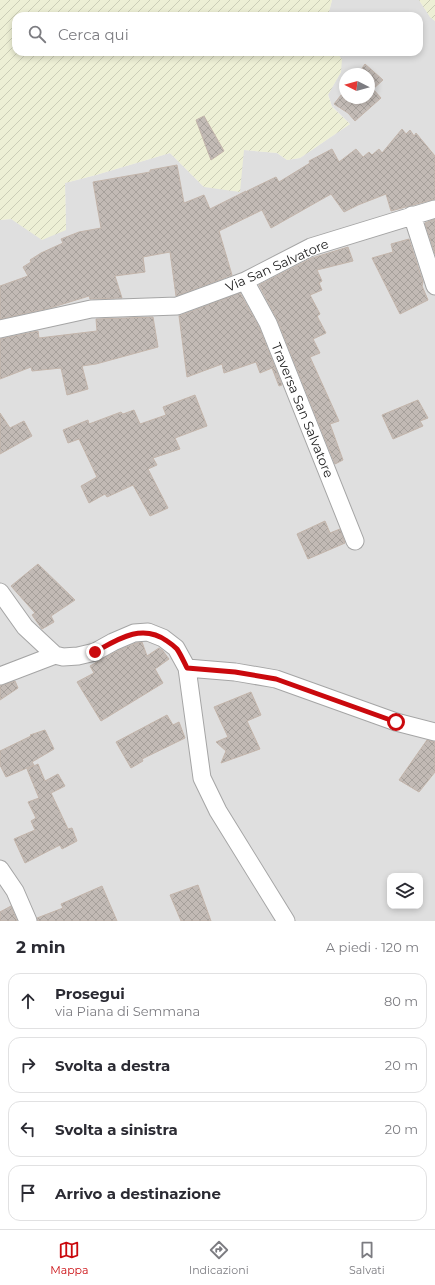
<!DOCTYPE html>
<html lang="it">
<meta charset="utf-8">
<style>
:root{--surface:#fff;--page:#f2f2f3;--text:#2b2b33;--muted:#7c7c81;--line:#e1e1e2;--accent:#ca090d}
body{margin:0;font-family:Montserrat,sans-serif;background:var(--page);color:var(--text)}
.controls{position:absolute;right:12px;bottom:12px;display:grid;overflow:hidden;border-radius:8px;box-shadow:0 2px 6px #0003}
.controls button{width:36px;height:36px;display:grid;place-items:center;padding:0;border:0;border-bottom:1px solid var(--line);background:var(--surface);color:var(--text);font:20px sans-serif}
.compass{position:absolute;left:339px;top:68px;width:36px;height:36px;border-radius:50%;background:var(--surface);box-shadow:0 2px 6px #0003;rotate:276deg}
.stop{position:absolute;width:12px;height:12px;margin:-9px;border:3px solid #ca090d;border-radius:50%;background:#fff}
.stop.end{background:#ca090d;border-color:#fff;box-shadow:0 1px 4px #0008}
.list{margin:0;padding:0;list-style:none}
h2{display:flex;justify-content:space-between;align-items:center;height:52px;margin:0;padding:0 16px;font-size:17px}
h2 small{font-size:13px;font-weight:400;color:var(--muted)}
.list li{display:grid;grid-template-columns:26px 1fr auto;gap:12px;align-items:center;box-sizing:border-box;height:56px;margin:0 8px 8px;padding:0 8px;border:1px solid var(--line);border-radius:12px}
.list b{display:block;font-size:15px;white-space:nowrap}
.list p{margin:0;font-size:13px;white-space:nowrap;color:var(--muted)}
.list em{font-size:13px;font-style:normal;color:var(--muted)}
.icon{flex:none;width:22px;height:22px;fill:none;stroke:currentColor;stroke-width:2;stroke-linecap:round;stroke-linejoin:round}
.map{position:relative;flex:none;width:435px;height:921px;overflow:hidden}
.search{position:absolute;background:var(--surface);box-shadow:0 2px 6px #0003;left:12px;right:12px;top:12px;height:44px;display:flex;align-items:center;gap:10px;box-sizing:border-box;padding:0 14px;border-radius:12px;color:var(--muted);font-size:15px}
.sheet{height:308px;background:var(--surface)}
nav{display:flex;justify-content:space-around;align-items:center;box-sizing:border-box;height:56px;border-top:1px solid var(--line);background:var(--surface);font-size:11px;color:var(--muted)}
nav a{display:grid;justify-items:center;gap:2px}
nav .on{color:var(--accent)}
.map>svg:first-child{display:block}
.residential{fill:#dfdfdf;fill-rule:evenodd}
.farmland{fill:url(#farmland-furrows)}
.building{fill:url(#building-cross-hatch);stroke:#c3b5ab}
.lines{fill:none;stroke-linecap:round;stroke-linejoin:round}
.minor-casing{stroke:#a5a5a5;stroke-width:19}
.minor{stroke:#fff;stroke-width:17}
.route{stroke:#ca090d;stroke-width:5}
.labels{text-anchor:middle;stroke-width:3;stroke-linejoin:round;paint-order:stroke}
.street-label{font-size:13px;fill:#212121;stroke:#fff}
</style>
<div class="map">
<svg width="435" height="921" viewBox="0 0 435 921">
<defs>
<pattern id="farmland-furrows" width="10" height="10" patternUnits="userSpaceOnUse"><rect width="10" height="10" fill="#edefd5"/><path d="M-1 1l2-2M0 10L10 0M9 11l2-2" fill="none" stroke="#cbcdb7"/></pattern>
<pattern id="building-cross-hatch" width="8" height="8" patternUnits="userSpaceOnUse"><rect width="8" height="8" fill="#c2bab5"/><path d="M0 0l8 8M0 8l8-8" fill="none" stroke="#a6a09b"/></pattern>
</defs>
<rect width="100%" height="100%" fill="#f1eee9"/>
<path class="residential" d="M 332,0 L 419,0 L 430,17 L 435,21 L 435,921 L 0,921 L 0,220 L 11,219 L 66,230 L 65,183 L 96,175 L 170,153 L 204,187 L 244,150 L 277,153 L 287,160 L 300,158 L 350,124 L 332,106 L 328,94 L 341,72 L 341,59 L 336,52 L 419,52 L 419,16 L 328,16 ZM 345,74 L 369,74 L 369,98 L 345,98 ZM 390,876 L 420,876 L 420,906 L 390,906 Z"/>
<path class="farmland" d="M 0,0 L 332,0 L 328,16 L 16,16 L 16,52 L 336,52 L 342,59 L 341,72 L 328,95 L 332,107 L 350,124 L 300,158 L 287,160 L 277,153 L 244,150 L 240,192 L 204,187 L 170,153 L 96,175 L 65,183 L 66,230 L 42,240 L 11,219 L 0,220 Z
M 419,0 L 435,0 L 435,21 L 430,17 Z"/>
<path class="building" d="M 365,64 L 383,80 L 373,89 L 381,98 L 355,121 L 348,113 L 334,104 L 345,90 L 345,98 L 369,98 L 369,74 L 358,74 Z
M 204,116 L 224,151 L 211,160 L 196,120 Z
M 402,129 L 406,134 L 410,130 L 414,136 L 416,133 L 435,156 L 435,199 L 391,211 L 386,194 L 358,205 L 344,212 L 331,194 L 271,228 L 262,210 L 219,231 L 232,275 L 176,296 L 170,252 L 143,257 L 145,272 L 115,276 L 122,298 L 90,299 L 89,296 L 50,308 L 0,319 L 0,286 L 28,276 L 23,267 L 31,262 L 30,260 L 41,253 L 63,243 L 61,239 L 79,232 L 101,228 L 93,182 L 150,172 L 150,170 L 177,165 L 184,203 L 204,195 L 210,209 L 246,191 L 247,193 L 247,191 L 276,177 L 279,182 L 310,163 L 309,161 L 332,149 L 339,162 L 356,149 L 363,157 L 369,152 L 372,155 L 379,149 L 382,153 Z
M 435,219 L 435,254 L 425,223 Z
M 409,239 L 423,282 L 422,286 L 428,300 L 400,314 L 372,258 L 393,252 L 391,244 Z
M 348,247 L 353,261 L 317,270 L 322,281 L 319,283 L 322,290 L 310,295 L 320,314 L 317,316 L 326,333 L 313,339 L 320,353 L 310,357 L 339,421 L 330,424 L 343,460 L 335,464 L 277,319 L 259,285 L 312,258 Z
M 240,293 L 259,327 L 282,385 L 279,386 L 272,368 L 260,373 L 256,362 L 224,373 L 222,364 L 187,377 L 179,316 Z
M 153,317 L 158,347 L 96,364 L 82,366 L 88,389 L 67,395 L 61,368 L 32,371 L 31,367 L 0,379 L 0,339 L 38,331 L 39,338 L 97,331 L 96,319 Z
M 195,395 L 207,426 L 175,438 L 180,449 L 153,458 L 157,465 L 148,469 L 168,508 L 150,516 L 133,485 L 107,497 L 105,494 L 89,503 L 81,486 L 97,477 L 79,439 L 68,443 L 63,430 L 88,420 L 89,424 L 121,412 L 123,414 L 134,410 L 140,424 L 166,415 L 163,407 Z
M 418,400 L 428,418 L 420,421 L 423,426 L 393,439 L 382,415 Z
M 0,413 L 10,428 L 24,421 L 32,436 L 0,454 Z
M 325,521 L 330,533 L 340,529 L 345,543 L 308,559 L 297,534 Z
M 38,564 L 75,600 L 51,616 L 54,622 L 42,629 L 32,615 L 35,613 L 11,586 Z
M 142,642 L 147,656 L 159,648 L 163,651 L 169,659 L 155,669 L 163,683 L 101,721 L 77,682 L 94,673 L 90,666 L 97,662 L 117,651 L 136,643 Z
M 15,681 L 18,688 L 0,700 L 0,686 Z
M 251,692 L 261,715 L 247,721 L 260,749 L 221,763 L 226,751 L 216,742 L 228,737 L 214,707 Z
M 167,715 L 173,725 L 179,722 L 185,738 L 142,759 L 143,761 L 131,768 L 116,742 Z
M 45,730 L 54,749 L 32,762 L 34,765 L 6,777 L 0,765 L 0,751 L 31,736 L 30,735 Z
M 427,740 L 435,742 L 435,772 L 419,792 L 399,780 Z
M 38,764 L 45,781 L 58,774 L 65,786 L 51,793 L 68,829 L 72,828 L 77,841 L 62,849 L 60,845 L 25,863 L 14,839 L 35,830 L 31,821 L 36,818 L 28,802 L 39,798 L 27,769 Z
M 198,885 L 211,921 L 181,921 L 170,895 Z
M 102,886 L 117,921 L 38,921 L 37,918 L 63,908 L 61,904 Z
M 11,906 L 17,921 L 0,921 L 0,912 Z"/>
<g class="lines">
<defs>
<path id="minor" d="M 412,215 L 435,286
M 245,281 L 268,323 L 355,541
M 0,329 L 91,309 L 177,306 L 245,281 L 311,247 L 435,209
M 0,592 L 25,627 L 55,655 L 63,657 L 78,656 L 95,652 L 113,642 L 134,633 L 148,632 L 163,638 L 176,648 L 187,668 L 202,778 L 218,811 L 286,921
M 187,668 L 235,672 L 276,679 L 396,722 L 435,732
M 0,676 L 55,655
M 0,869 L 15,891 L 28,921"/>
</defs>
<use href="#minor" class="minor-casing"/>
<use href="#minor" class="minor"/>
</g>
<g class="lines">
<path class="route" d="M 95,652 C 118,639 142,623 167,641 C 170,643 174,646 177,649 C 181,655 184,662 187,668 L 235,672 L 276,679 L 396,722"/>
</g>
<g class="labels">
<g class="street-label">
<text transform="translate(277 265) rotate(-24)" y="5">Via San Salvatore</text>
<text transform="translate(303 410) rotate(68)" y="5">Traversa San Salvatore</text>
</g>
</g>
</svg>
<div class="controls">
<button><svg class="icon" aria-label="layers" viewBox="0 0 24 24"><path d="M12 4l9 5-9 5-9-5zM3 14l9 5 9-5"/></svg></button>
</div>
<svg class="compass" viewBox="-18 -18 36 36"><path d="M0-13l5 13h-10z" fill="#e53935"/><path d="M0 13l5-13h-10z" fill="#7c7c81"/></svg>
<div class="stop" style="left:396px;top:722px"></div>
<div class="stop end" style="left:95px;top:652px"></div>
<div class="search"><svg class="icon" aria-label="search" viewBox="0 0 24 24"><circle cx="10" cy="10" r="6"/><path d="M15 15l6 6"/></svg>Cerca qui</div>
</div>
<section class="sheet">
<h2>2 min<small>A piedi · 120 m</small></h2>
<ul class="list">
<li><svg class="icon" aria-label="ahead" viewBox="0 0 24 24"><path d="M12 20V5M6 11l6-6 6 6"/></svg><div><b>Prosegui</b><p>via Piana di Semmana</p></div><em>80 m</em></li>
<li><svg class="icon" aria-label="right" viewBox="0 0 24 24"><path d="M7 20v-9h11M14 6l5 5-5 5"/></svg><div><b>Svolta a destra</b></div><em>20 m</em></li>
<li><svg class="icon" aria-label="left" viewBox="0 0 24 24"><path d="M17 20v-9H6M10 6l-5 5 5 5"/></svg><div><b>Svolta a sinistra</b></div><em>20 m</em></li>
<li><svg class="icon" aria-label="arrive" viewBox="0 0 24 24"><path d="M6 21V4h12l-3 4 3 4H6"/></svg><div><b>Arrivo a destinazione</b></div></li>
</ul>
</section>
<nav>
<a class="on"><svg class="icon" aria-label="map" viewBox="0 0 24 24"><path d="M3 6l6-2 6 2 6-2v14l-6 2-6-2-6 2zM9 4v14M15 6v14"/></svg>Mappa</a>
<a><svg class="icon" aria-label="directions" viewBox="0 0 24 24"><path d="M12 3l9 9-9 9-9-9zM9 14v-3h6M13 9l2 2-2 2"/></svg>Indicazioni</a>
<a><svg class="icon" aria-label="saved" viewBox="0 0 24 24"><path d="M7 4h10v16l-5-4-5 4z"/></svg>Salvati</a>
</nav>
